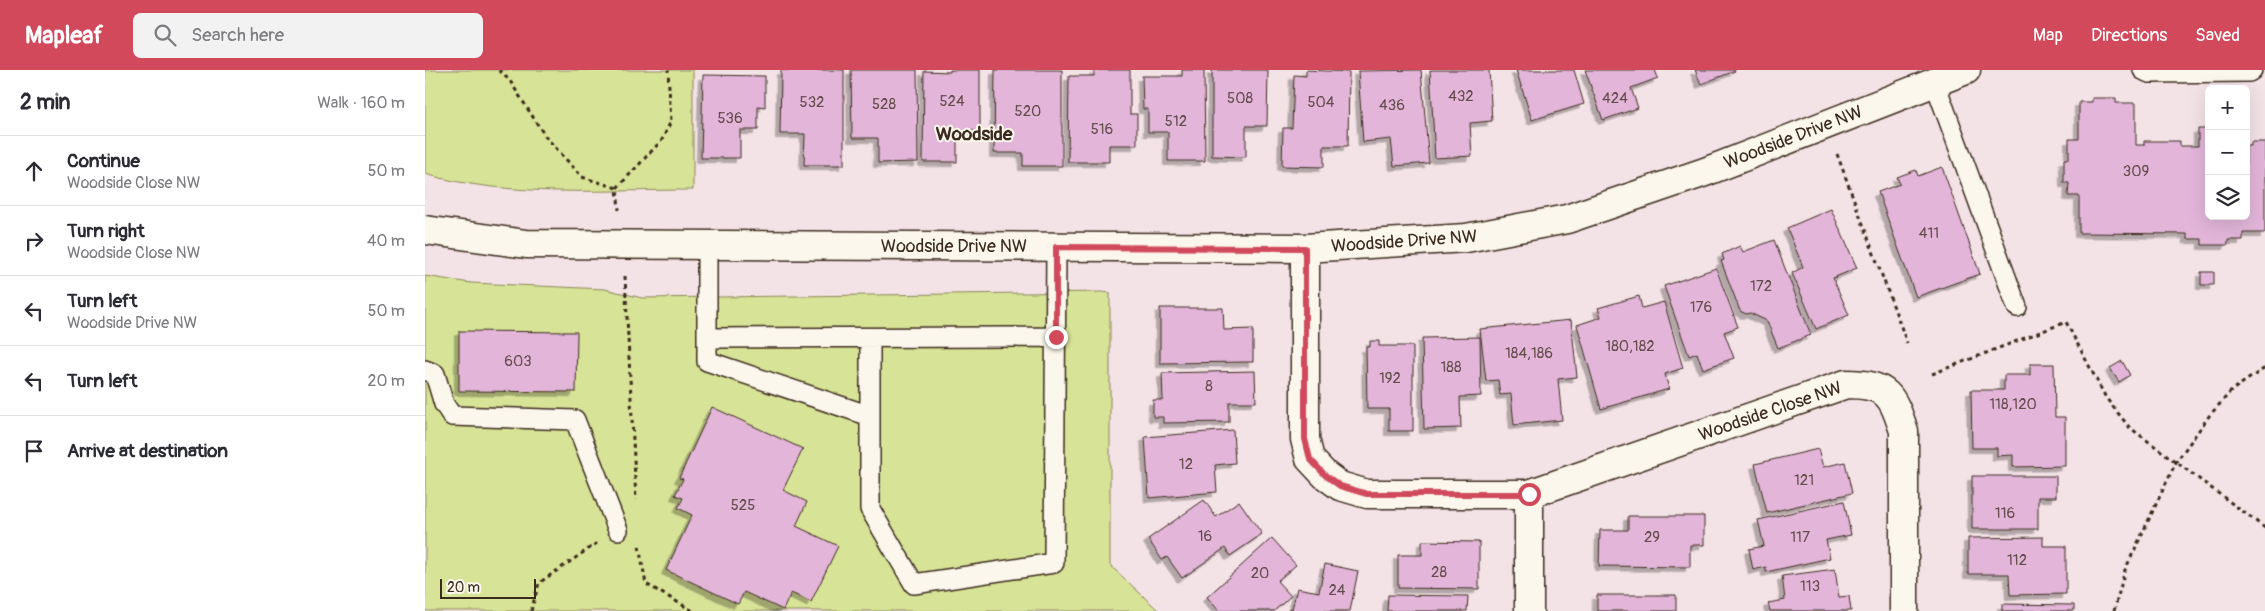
<!DOCTYPE html>
<meta charset="utf-8">
<style>
:root{--surface:#fff;--page:#f2f2f3;--text:#2b2b33;--muted:#7c7c81;--line:#e1e1e2;--accent:#d1495b}
body{margin:0;font-family:Pangolin,sans-serif;background:var(--page);color:var(--text)}
.controls{position:absolute;right:15px;top:15px;display:grid;overflow:hidden;border-radius:8px;box-shadow:0 5px 20px #0002}
.controls button{width:45px;height:45px;display:grid;place-items:center;padding:0;border:0;border-bottom:1px solid var(--line);background:var(--surface);color:var(--text);font:25px sans-serif}
.scale{position:absolute;left:15px;bottom:12px;width:96px;box-sizing:border-box;padding-left:5px;border:2px solid #3b2a1e;border-top:0;font-size:14px;line-height:18px;white-space:nowrap;color:#3b2a1e;-webkit-text-stroke:4px #fbf7ec;paint-order:stroke}
.stop{position:absolute;width:15px;height:15px;margin:-11px;border:4px solid #d1495b;border-radius:50%;background:#fff}
.stop.end{background:#d1495b;border-color:#fff;box-shadow:0 1px 5px #0008}
.list{margin:0;padding:0;list-style:none}
h2{display:flex;justify-content:space-between;align-items:center;height:65px;margin:0;padding:0 20px;font-size:21px}
h2 small{font-size:16px;font-weight:400;color:var(--muted)}
.list li{display:grid;grid-template-columns:32px 1fr auto;gap:15px;align-items:center;box-sizing:border-box;height:70px;padding:0 20px;border-top:1px solid var(--line)}
.list b{display:block;font-size:19px;white-space:nowrap}
.list p{margin:0;font-size:16px;white-space:nowrap;color:var(--muted)}
.list em{font-size:16px;font-style:normal;color:var(--muted)}
.icon{flex:none;width:28px;height:28px;fill:none;stroke:currentColor;stroke-width:2;stroke-linecap:round;stroke-linejoin:round}
.map{position:relative;flex:none;width:1840px;height:541px;overflow:hidden}
header{display:flex;align-items:center;gap:30px;box-sizing:border-box;height:70px;padding:0 25px;background:var(--accent);color:#fff}
header strong{font-size:24px}
nav{display:flex;gap:28px;margin-inline-start:auto;font-size:18px}
.search{width:350px;height:45px;background:var(--page);display:flex;align-items:center;gap:12px;box-sizing:border-box;padding:0 18px;border-radius:8px;color:var(--muted);font-size:19px}
main{display:flex}
aside{flex:1;background:var(--surface)}
.map>svg:first-child{display:block}
.green{fill:#d7e396;stroke:#89865a}
.building{fill:#e2b5d9;stroke:#3b2a1e;filter:url(#shadow)}
.lines{fill:none;stroke-linecap:round;stroke-linejoin:round}
.lane-casing{stroke:#3b2a1e;stroke-width:22}
.street-casing{stroke:#3b2a1e;stroke-width:31}
.path{stroke:#3b2a1e;stroke-width:3;stroke-dasharray:4 4;stroke-linecap:butt}
.lane{stroke:#fbf7ec;stroke-width:19}
.street{stroke:#fbf7ec;stroke-width:28}
.route{stroke:#d1495b;stroke-width:6}
.labels{text-anchor:middle;stroke-width:4;stroke-linejoin:round;paint-order:stroke}
.number-label{font-size:15px;fill:#654d4d}
.street-label{font-size:18px;fill:#3b2a1e;stroke:#fbf7ec}
.neighbourhood-label{font-size:19px;font-weight:bold;fill:#3b2a1e;stroke:#fbf7ec}
</style>
<header>
<strong>Mapleaf</strong>
<div class="search"><svg class="icon" aria-label="search" viewBox="0 0 24 24"><circle cx="10" cy="10" r="6"/><path d="M15 15l6 6"/></svg>Search here</div>
<nav><a>Map</a><a>Directions</a><a>Saved</a></nav>
</header>
<main>
<aside>
<h2>2 min<small>Walk · 160 m</small></h2>
<ul class="list">
<li><svg class="icon" aria-label="ahead" viewBox="0 0 24 24"><path d="M12 20V5M6 11l6-6 6 6"/></svg><div><b>Continue</b><p>Woodside Close NW</p></div><em>50 m</em></li>
<li><svg class="icon" aria-label="right" viewBox="0 0 24 24"><path d="M7 20v-9h11M14 6l5 5-5 5"/></svg><div><b>Turn right</b><p>Woodside Close NW</p></div><em>40 m</em></li>
<li><svg class="icon" aria-label="left" viewBox="0 0 24 24"><path d="M17 20v-9H6M10 6l-5 5 5 5"/></svg><div><b>Turn left</b><p>Woodside Drive NW</p></div><em>50 m</em></li>
<li><svg class="icon" aria-label="left" viewBox="0 0 24 24"><path d="M17 20v-9H6M10 6l-5 5 5 5"/></svg><div><b>Turn left</b></div><em>20 m</em></li>
<li><svg class="icon" aria-label="arrive" viewBox="0 0 24 24"><path d="M6 21V4h12l-3 4 3 4H6"/></svg><div><b>Arrive at destination</b></div></li>
</ul>
</aside>
<div class="map">
<svg width="1840" height="541" viewBox="0 0 1840 541">
<defs>
<filter id="shadow"><feDropShadow dx="-4.5" dy="4.5" stdDeviation="0" flood-color="#0004"/></filter>
</defs>
<rect width="100%" height="100%" fill="#f4e3e6"/>
<filter id="ink" filterUnits="userSpaceOnUse"><feTurbulence type="fractalNoise" baseFrequency=".02" numOctaves="2"/><feDisplacementMap in="SourceGraphic" scale="10" xChannelSelector="R" yChannelSelector="G"/><feConvolveMatrix kernelMatrix="1 2 1 2 8 2 1 2 1" color-interpolation-filters="sRGB"/></filter>
<g filter="url(#ink)">
<path class="green" d="M 0,0 L 268,0 L 268,120 C 181,120 83,128 0,104 Z
M 0,206 L 46,213 L 180,219 L 217,228 L 677,222 L 685,223 L 685,495 L 734,541 L 0,541 Z"/>
<path class="building" d="M 356,0 L 419,0 L 419,95 L 379,95 L 380,64 L 355,64 Z
M 426,0 L 492,0 L 493,92 L 453,93 L 453,68 L 427,68 Z
M 525,0 L 555,0 L 555,61 L 532,61 L 532,92 L 498,92 L 499,1 L 525,2 Z
M 570,0 L 637,0 L 637,96 L 598,96 L 598,83 L 569,83 Z
M 669,0 L 705,0 L 705,44 L 712,44 L 712,75 L 684,75 L 684,92 L 643,92 L 644,6 L 669,6 Z
M 757,0 L 779,0 L 780,91 L 743,91 L 743,62 L 723,62 L 723,39 L 718,39 L 717,6 L 757,6 Z
M 787,0 L 843,0 L 842,56 L 821,56 L 821,87 L 787,86 Z
M 881,0 L 924,2 L 923,76 L 899,76 L 899,97 L 857,96 L 858,58 L 867,58 L 869,5 L 881,6 Z
M 996,0 L 1004,93 L 969,96 L 966,69 L 938,72 L 933,1 Z
M 1005,0 L 1064,0 L 1067,51 L 1045,53 L 1047,86 L 1010,88 Z
M 1091,0 L 1149,0 L 1159,34 L 1107,50 Z
M 1160,0 L 1230,0 L 1233,8 L 1206,18 L 1213,38 L 1178,50 Z
M 1270,0 L 1310,0 L 1310,1 L 1276,14 Z
M 278,5 L 340,6 L 340,37 L 333,36 L 333,60 L 315,60 L 315,88 L 276,88 Z
M 1667,28 L 1691,28 L 1691,33 L 1711,33 L 1711,75 L 1719,75 L 1719,71 L 1755,71 L 1755,76 L 1773,76 L 1773,59 L 1784,59 L 1784,146 L 1821,146 L 1821,76 L 1826,76 L 1826,72 L 1840,72 L 1840,163 L 1818,163 L 1818,170 L 1803,170 L 1803,175 L 1777,175 L 1777,169 L 1762,169 L 1762,164 L 1654,163 L 1654,126 L 1643,126 L 1644,113 L 1639,113 L 1639,89 L 1644,89 L 1644,69 L 1654,69 L 1654,32 L 1667,32 Z
M 1517,97 L 1555,204 L 1491,227 L 1453,122 L 1475,114 L 1472,107 L 1491,100 L 1493,106 Z
M 1406,139 L 1432,198 L 1408,208 L 1424,245 L 1391,259 L 1367,203 L 1378,197 L 1362,158 Z
M 1349,170 L 1386,265 L 1353,278 L 1342,251 L 1325,243 L 1321,244 L 1315,241 L 1296,191 L 1299,190 L 1297,184 L 1315,176 L 1318,182 Z
M 1291,198 L 1313,257 L 1299,262 L 1309,288 L 1278,299 L 1272,283 L 1264,286 L 1239,216 Z
M 1776,202 L 1789,202 L 1789,215 L 1776,215 Z
M 1214,226 L 1217,238 L 1239,232 L 1258,298 L 1240,304 L 1244,319 L 1176,339 L 1152,255 L 1176,247 L 1173,238 Z
M 735,238 L 798,238 L 799,260 L 828,259 L 828,292 L 735,293 Z
M 1146,250 L 1152,307 L 1133,309 L 1137,350 L 1089,355 L 1086,324 L 1075,325 L 1073,310 L 1061,311 L 1055,259 Z
M 34,261 L 152,262 L 151,322 L 34,321 Z
M 1055,267 L 1056,326 L 1035,327 L 1036,358 L 999,359 L 997,268 Z
M 945,271 L 954,271 L 954,276 L 988,276 L 988,361 L 964,361 L 964,339 L 942,339 L 941,277 L 945,277 Z
M 1697,291 L 1705,305 L 1694,312 L 1685,298 Z
M 1605,294 L 1629,294 L 1630,347 L 1640,347 L 1640,396 L 1588,397 L 1588,385 L 1572,386 L 1572,378 L 1547,378 L 1546,320 L 1579,320 L 1579,305 L 1605,305 Z
M 830,301 L 831,332 L 804,332 L 804,352 L 738,353 L 738,347 L 728,347 L 728,330 L 738,330 L 737,303 Z
M 287,337 L 378,379 L 358,420 L 382,432 L 371,456 L 413,476 L 386,532 L 366,523 L 358,540 L 319,522 L 313,534 L 241,500 L 267,445 L 253,438 L 258,428 L 250,425 L 258,409 L 254,408 Z
M 808,360 L 810,393 L 790,395 L 792,422 L 724,428 L 720,367 Z
M 1393,379 L 1398,397 L 1420,392 L 1427,423 L 1342,443 L 1330,394 Z
M 1547,406 L 1631,406 L 1631,427 L 1613,427 L 1613,459 L 1547,459 Z
M 779,430 L 791,447 L 814,431 L 837,464 L 805,486 L 800,478 L 757,508 L 742,487 L 737,490 L 723,469 Z
M 1419,431 L 1426,465 L 1401,470 L 1405,488 L 1341,502 L 1341,497 L 1328,500 L 1324,479 L 1339,476 L 1333,450 Z
M 1203,446 L 1279,446 L 1279,475 L 1265,475 L 1265,497 L 1174,496 L 1175,460 L 1203,460 Z
M 1618,467 L 1618,476 L 1641,476 L 1641,524 L 1585,525 L 1584,504 L 1543,504 L 1543,468 Z
M 847,468 L 871,495 L 852,511 L 866,526 L 849,541 L 794,541 L 782,527 Z
M 997,471 L 1054,472 L 1054,519 L 973,518 L 973,485 L 997,485 Z
M 900,494 L 933,501 L 925,541 L 864,541 L 864,538 L 867,539 L 872,518 L 894,522 Z
M 1410,499 L 1414,527 L 1424,526 L 1426,541 L 1345,541 L 1343,533 L 1360,530 L 1357,506 Z
M 963,525 L 1043,526 L 1042,541 L 962,541 Z
M 1172,525 L 1251,525 L 1251,541 L 1172,541 Z
M 1577,534 L 1649,535 L 1649,541 L 1577,541 Z"/>
<g class="lines">
<defs>
<path id="lane" d="M 1718,0 L 1724,3 L 1824,2 L 1827,0
M 1510,13 L 1592,237
M 282,175 L 282,268 L 631,267
M 282,268 L 282,291 L 445,346
M 445,268 L 445,439 L 489,514 L 629,493 L 631,177
M 0,300 L 10,304 L 19,334 L 27,346 L 150,350 L 193,460"/>
<path id="street" d="M 0,160 L 101,174 L 880,178 L 1041,168 L 1142,149 L 1280,102 L 1541,0
M 880,178 L 880,369 L 885,389 L 900,405 L 915,416 L 942,424 L 1104,424 L 1421,314 C 1463,314 1467,325 1479,361 L 1479,541
M 1104,424 L 1104,541"/>
</defs>
<use href="#lane" class="lane-casing"/>
<use href="#street" class="street-casing"/>
<path class="path" d="M 74,0 L 85,11 L 120,66 L 157,107 L 192,118 L 194,140
M 1412,84 L 1482,273
M 192,118 L 237,70 L 246,51 L 243,0
M 200,206 L 211,430
M 1507,304 L 1641,252 L 1681,328 L 1704,357 L 1840,458
M 214,476 L 221,514 L 268,541
M 106,541 L 114,513 L 172,473
M 1689,541 L 1700,500 L 1751,392 L 1784,346 L 1807,320 L 1840,298"/>
<use href="#lane" class="lane"/>
<use href="#street" class="street"/>
</g>
</g>
<g class="lines" filter="url(#ink)">
<path class="route" d="M 631,267 L 631,177 L 880,178 L 880,369 L 885,389 L 900,405 L 915,416 L 942,424 L 1104,424"/>
</g>
<g class="labels">
<g class="number-label">
<text x="1036" y="31">432</text>
<text x="815" y="33">508</text>
<text x="1190" y="33">424</text>
<text x="527" y="36">524</text>
<text x="387" y="37">532</text>
<text x="896" y="37">504</text>
<text x="459" y="39">528</text>
<text x="967" y="40">436</text>
<text x="603" y="46">520</text>
<text x="305" y="53">536</text>
<text x="751" y="56">512</text>
<text x="677" y="64">516</text>
<text x="1711" y="106">309</text>
<text x="1504" y="168">411</text>
<text x="1336" y="221">172</text>
<text x="1276" y="242">176</text>
<text x="1205" y="281">180,182</text>
<text x="1104" y="288">184,186</text>
<text x="93" y="296">603</text>
<text x="1026" y="302">188</text>
<text x="965" y="313">192</text>
<text x="784" y="321">8</text>
<text x="1588" y="339">118,120</text>
<text x="761" y="399">12</text>
<text x="1379" y="415">121</text>
<text x="318" y="440">525</text>
<text x="1580" y="448">116</text>
<text x="780" y="471">16</text>
<text x="1227" y="472">29</text>
<text x="1375" y="472">117</text>
<text x="1592" y="495">112</text>
<text x="1014" y="507">28</text>
<text x="835" y="508">20</text>
<text x="1385" y="521">113</text>
<text x="912" y="525">24</text>
</g>
<g class="street-label">
<text transform="translate(1368 67) rotate(-21)" y="6">Woodside Drive NW</text>
<text transform="translate(979 171) rotate(-4)" y="6">Woodside Drive NW</text>
<text x="529" y="182">Woodside Drive NW</text>
<text transform="translate(1345 341) rotate(-19)" y="6">Woodside Close NW</text>
</g>
<g class="neighbourhood-label">
<text x="549" y="70">Woodside</text>
</g>
</g>
</svg>
<div class="controls">
<button>+</button>
<button>−</button>
<button><svg class="icon" aria-label="layers" viewBox="0 0 24 24"><path d="M12 4l9 5-9 5-9-5zM3 14l9 5 9-5"/></svg></button>
</div>
<div class="scale">20 m</div>
<div class="stop" style="left:1104px;top:424px"></div>
<div class="stop end" style="left:631px;top:267px"></div>
</div>
</main>
